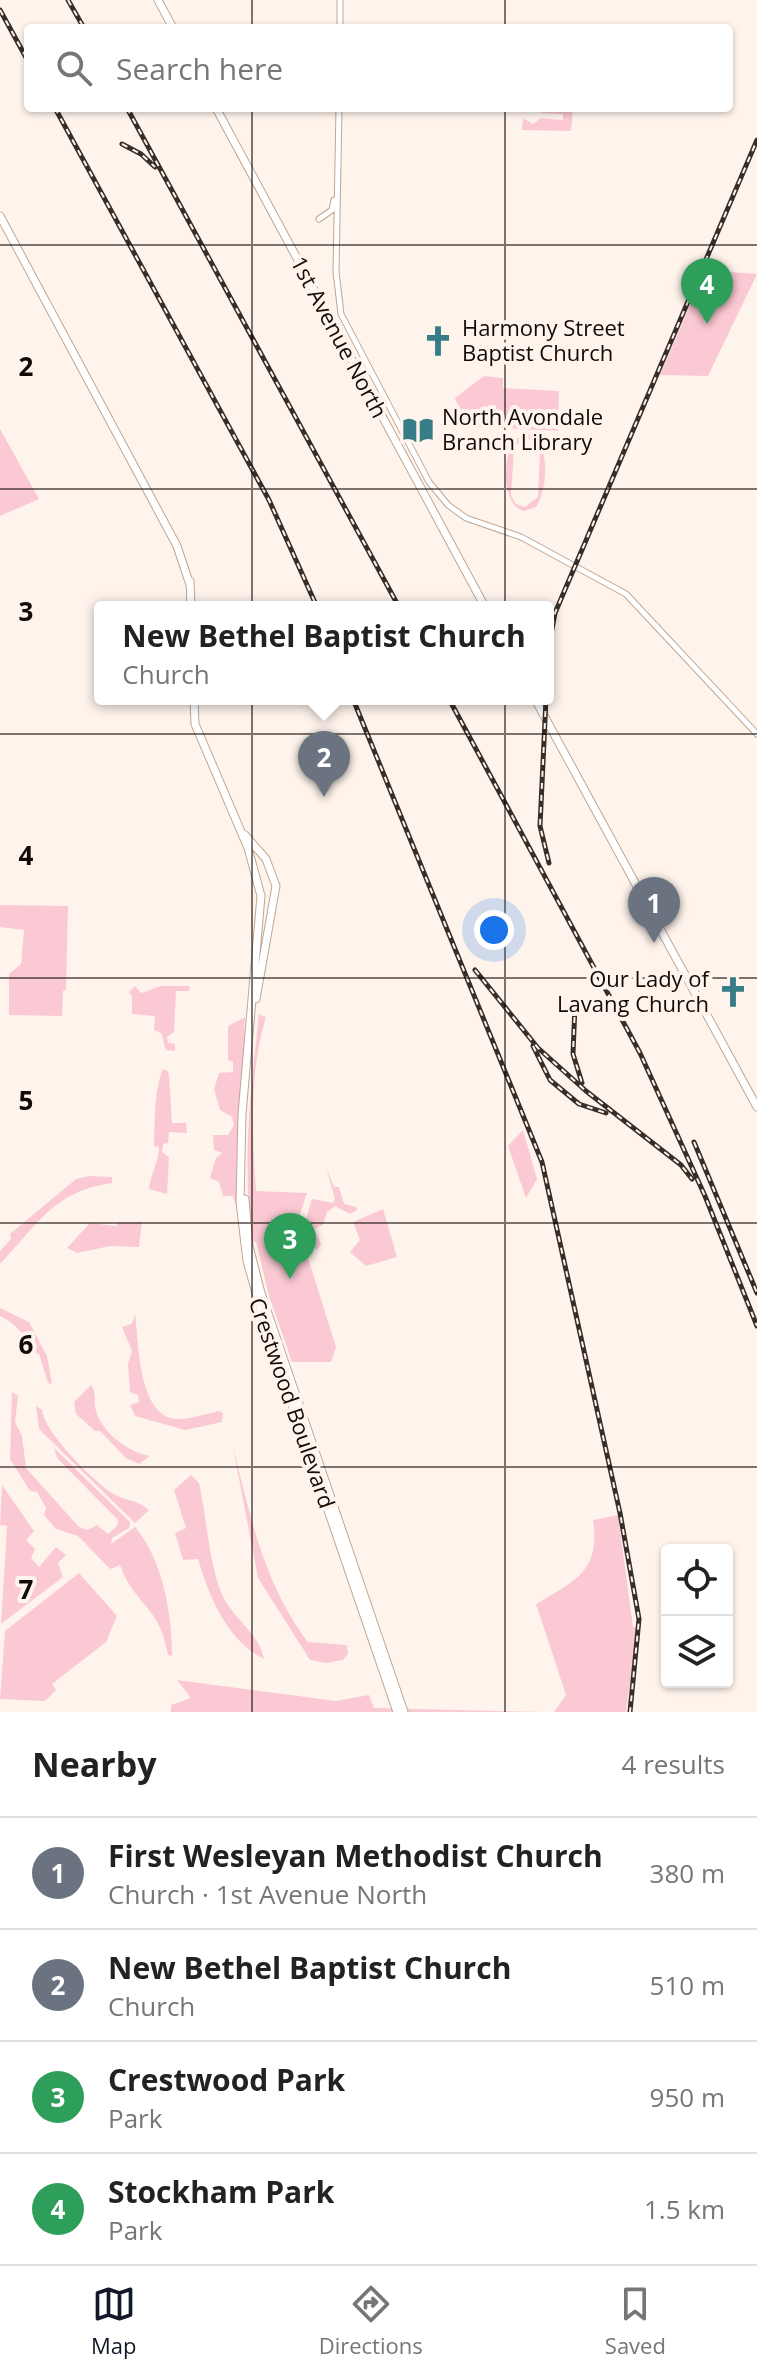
<!DOCTYPE html>
<meta charset="utf-8">
<style>
:root{--surface:#fff;--page:#f2f2f2;--text:#222;--muted:#767676;--line:#e0e0e0;--accent:#111827}
body{margin:0;font-family:"Open Sans",sans-serif;background:var(--page);color:var(--text)}
.controls{position:absolute;right:24px;bottom:24px;display:grid;overflow:hidden;border-radius:8px;box-shadow:0 2px 6px #0004}
.controls button{width:72px;height:72px;display:grid;place-items:center;padding:0;border:0;border-bottom:2px solid var(--line);background:var(--surface);color:var(--text);font:40px sans-serif}
.you{position:absolute;left:494px;top:930px;width:28px;height:28px;margin:-20px;border:6px solid #fff;border-radius:50%;background:#1a73e8;box-shadow:0 0 0 12px #1a73e833}
.badge{display:grid;place-items:center;width:52px;height:52px;border-radius:50%;background:var(--accent);color:#fff;font-size:26px;font-weight:700}
.pin{position:absolute;translate:-50% -66px;filter:drop-shadow(0 2px 4px #0008)}
.pin::after{content:'';position:absolute;top:42px;width:28px;height:24px;background:inherit;clip-path:polygon(0 0,100% 0,50% 100%)}
.popup{position:absolute;left:94px;top:601px;width:460px;height:104px;box-sizing:border-box;display:grid;place-content:center;border-radius:8px;background:var(--surface);filter:drop-shadow(0 2px 6px #0005);font-size:26px;white-space:nowrap;color:var(--muted)}
.popup b{font-size:30px;color:var(--text)}
.popup::after{content:'';position:absolute;left:50%;top:100%;margin-left:-16px;border:16px solid transparent;border-top-color:var(--surface)}
.list{margin:0;padding:0;list-style:none}
h2{display:flex;justify-content:space-between;align-items:center;height:104px;margin:0;padding:0 32px;font-size:34px}
h2 small{font-size:26px;font-weight:400;color:var(--muted)}
.list li{display:grid;grid-template-columns:52px 1fr auto;gap:24px;align-items:center;box-sizing:border-box;height:112px;padding:0 32px;border-top:2px solid var(--line)}
.list b{display:block;font-size:30px;white-space:nowrap}
.list p{margin:0;font-size:26px;white-space:nowrap;color:var(--muted)}
.list em{font-size:26px;font-style:normal;color:var(--muted)}
.icon{flex:none;width:44px;height:44px;fill:none;stroke:currentColor;stroke-width:2;stroke-linecap:round;stroke-linejoin:round}
.map{position:relative;flex:none;width:757px;height:1712px;overflow:hidden}
.search{position:absolute;background:var(--surface);box-shadow:0 2px 6px #0004;left:24px;right:24px;top:24px;height:88px;display:flex;align-items:center;gap:20px;box-sizing:border-box;padding:0 28px;border-radius:8px;color:var(--muted);font-size:30px}
.sheet{height:552px;background:var(--surface)}
nav{display:flex;justify-content:space-around;align-items:center;box-sizing:border-box;height:112px;border-top:2px solid var(--line);background:var(--surface);font-size:22px;color:var(--muted)}
nav a{display:grid;justify-items:center;gap:4px}
nav .on{color:var(--accent)}
.map>svg:first-child{display:block}
.green{fill:#fbc9d3;fill-rule:evenodd}
.lines{fill:none;stroke-linecap:round;stroke-linejoin:round}
.secondary-casing{stroke:#bea794;stroke-width:7}
.primary-casing{stroke:#bea794;stroke-width:9}
.secondary{stroke:#fff;stroke-width:5}
.primary{stroke:#fff;stroke-width:7}
.rail-casing{stroke:#362e28;stroke-width:5}
.rail{stroke:#fef4ec;stroke-width:2;stroke-dasharray:6;stroke-linecap:butt}
.grid{fill:none;stroke:#120a05;stroke-width:2;stroke-opacity:0.55}
.labels{text-anchor:middle;stroke-width:8;stroke-linejoin:round;paint-order:stroke}
.poi-label{font-size:22px;fill:#120a05;stroke:#fef4ec;text-anchor:start}
.street-label{font-size:22px;fill:#120a05;stroke:#fef4ec}
.grid-label{font-size:26px;text-anchor:middle;font-weight:bold;fill:#120a05;stroke:#fef4ec;stroke-width:8;stroke-linejoin:round;paint-order:stroke}
</style>
<div class="map">
<svg width="757" height="1712" viewBox="0 0 757 1712">
<rect width="100%" height="100%" fill="#fef4ec"/>
<path class="green" d="M 538,108 L 573,108 L 571,131 L 522,130 L 523,118 L 533,124 L 541,118 L 563,120 L 563,114 L 542,113 Z
M 705,270 L 757,274 L 708,376 L 660,375 Z
M 484,376 L 503,378 L 503,388 L 559,391 L 558,431 L 467,426 L 455,398 Z
M 0,429 L 39,499 L 0,516 Z
M 528,434 C 551,441 548,490 536,507 L 524,511 C 500,505 503,455 515,439 ZM 526,438 L 537,443 L 540,452 L 538,497 L 525,507 L 516,504 L 511,496 L 514,448 Z
M 0,905 L 68,906 L 66,990 L 63,991 L 62,1016 L 9,1015 L 9,974 L 21,964 L 24,930 L 0,927 Z
M 135,986 L 141,993 L 161,986 L 190,986 L 189,991 L 176,991 L 174,1032 L 167,1037 L 168,1043 L 175,1044 L 175,1051 L 166,1050 L 161,1033 L 154,1030 L 155,1016 L 132,1014 L 132,997 L 129,992 Z
M 259,1014 L 266,1017 C 249,1073 252,1134 256,1191 L 307,1193 L 297,1223 L 336,1347 L 331,1362 L 292,1362 L 269,1296 L 256,1242 L 253,1242 C 241,1167 251,1089 259,1014 Z
M 245,1017 L 237,1209 L 233,1196 L 223,1196 L 219,1182 L 210,1178 L 216,1158 L 222,1153 L 214,1150 L 213,1135 L 228,1135 L 234,1125 L 232,1117 L 220,1110 L 214,1089 L 219,1073 L 233,1072 L 233,1062 L 228,1060 L 228,1026 Z
M 163,1069 L 168,1071 L 169,1077 L 172,1123 L 186,1123 L 187,1133 L 169,1132 L 168,1143 L 163,1144 L 162,1152 L 169,1157 L 167,1194 L 149,1189 C 151,1173 158,1164 159,1147 L 154,1146 C 155,1121 154,1090 163,1069 Z
M 523,1130 L 537,1179 L 526,1198 L 508,1146 Z
M 326,1167 L 334,1187 L 339,1187 L 344,1204 L 356,1207 L 357,1210 L 350,1214 L 335,1206 L 327,1212 L 323,1225 L 314,1229 L 321,1244 L 317,1250 C 299,1234 306,1220 312,1199 L 333,1203 L 335,1199 Z
M 89,1176 L 112,1177 L 112,1183 C 55,1190 37,1225 0,1264 L 0,1251 L 11,1239 L 10,1234 L 76,1179 Z
M 383,1209 L 397,1257 L 366,1266 L 350,1252 L 360,1240 L 353,1222 Z
M 118,1222 L 142,1222 L 139,1247 L 110,1246 L 77,1253 L 67,1248 L 90,1223 L 116,1226 Z
M 0,1308 L 29,1322 L 47,1356 L 52,1384 L 48,1383 L 39,1354 L 31,1351 C 25,1334 16,1324 0,1316 Z
M 135,1314 C 139,1343 138,1414 175,1419 C 189,1420 205,1414 219,1411 L 223,1413 L 222,1422 L 185,1430 L 135,1416 L 130,1405 L 139,1402 L 138,1395 L 130,1392 L 128,1364 L 132,1351 L 122,1327 L 132,1324 Z
M 91,1385 C 97,1392 93,1404 97,1414 C 105,1435 129,1452 150,1456 L 139,1464 L 126,1458 L 100,1431 L 95,1431 L 76,1414 L 74,1402 Z
M 12,1392 L 18,1396 L 15,1422 L 22,1436 L 26,1468 L 79,1527 L 87,1530 L 97,1525 L 108,1534 L 117,1526 L 118,1520 L 57,1458 L 54,1448 L 130,1522 L 129,1528 L 112,1538 L 111,1544 L 135,1527 C 163,1560 172,1614 172,1656 L 168,1655 C 160,1605 136,1608 120,1565 L 110,1569 L 78,1536 L 56,1529 L 44,1515 L 46,1508 L 37,1492 L 30,1491 L 10,1459 Z
M 36,1406 L 42,1410 C 44,1432 91,1478 109,1491 C 122,1501 137,1499 149,1510 L 135,1523 L 39,1429 Z
M 233,1447 C 250,1515 264,1585 308,1642 L 347,1645 L 348,1654 L 343,1660 L 326,1663 L 310,1660 L 258,1578 Z
M 191,1475 L 199,1483 C 207,1518 208,1558 221,1592 C 231,1618 259,1632 264,1659 C 227,1641 209,1596 198,1559 L 183,1560 L 175,1533 L 186,1528 L 174,1490 Z
M 2,1485 L 34,1531 L 26,1540 L 35,1549 L 31,1558 L 39,1567 L 56,1547 L 66,1555 L 58,1563 L 63,1577 L 1,1624 L 7,1526 L 0,1525 Z
M 618,1515 L 633,1627 L 637,1627 L 626,1712 L 554,1712 L 566,1695 L 536,1604 C 575,1581 601,1570 593,1520 Z
M 79,1573 L 117,1616 L 106,1642 L 52,1684 L 56,1690 L 45,1701 L 0,1699 L 5,1631 Z
M 177,1680 L 336,1701 L 369,1695 L 374,1708 L 545,1712 L 171,1712 L 171,1705 L 191,1698 Z"/>
<g class="lines">
<defs>
<path id="secondary" d="M 340,0 L 340,28
M 339,108 L 336,272 L 341,314 L 429,482 L 448,505 L 466,518 L 521,537 L 626,594 L 757,734
M 319,219 L 332,210 L 334,200"/>
<path id="primary" d="M 158,0 L 173,28
M 216,108 L 485,607
M 0,216 L 177,546 L 190,585
M 190,581 L 191,607
M 194,699 L 195,724 L 248,848 L 261,896 L 242,1114 L 240,1202 L 247,1261 L 267,1332 L 397,1712
M 535,699 L 757,1107
M 245,835 L 266,859 L 276,886 L 256,999
M 245,1199 L 249,1246 L 261,1293 L 404,1712"/>
</defs>
<use href="#secondary" class="secondary-casing"/>
<use href="#primary" class="primary-casing"/>
<use href="#secondary" class="secondary"/>
<use href="#primary" class="primary"/>
<defs>
<path id="rail" d="M 68,0 L 84,28
M 0,10 L 28,61
M 55,108 L 269,500 L 317,607
M 127,108 L 399,607
M 122,144 L 141,154 L 155,167
M 548,650 L 555,613 L 757,140
M 353,699 L 542,1162 L 620,1513 L 639,1619 L 630,1712
M 449,699 L 640,1053 L 705,1196 L 757,1326
M 546,699 L 540,826 L 549,863
M 475,970 L 538,1048 L 586,1091 L 681,1165 L 692,1179
M 575,1005 L 573,1054 L 582,1083
M 533,1046 L 550,1080 L 579,1104 L 606,1113
M 694,1142 L 757,1293"/>
</defs>
<use href="#rail" class="rail-casing"/>
<use href="#rail" class="rail"/>
</g>
<path class="grid" d="M 252,0 L 252,28M 505,0 L 505,28M 252,108 L 252,1712M 505,108 L 505,1712M 0,245 L 757,245M 0,489 L 757,489M 0,734 L 757,734M 0,978 L 757,978M 0,1223 L 757,1223M 0,1467 L 757,1467"/>
<defs>
<symbol id="church-bare" viewBox="-9 -9 18 18"><path d="M-1.2-6h2.4v3.5h3.3v2.4h-3.3V6h-2.4V-.1h-3.3v-2.4h3.3Z" fill="#367d87" stroke="#fef4ec" stroke-width="2.5" paint-order="stroke"/></symbol>
<symbol id="library-bare" viewBox="-9 -9 18 18"><path d="M-6-4Q-3-5.5-.7-3.5V5Q-3 3-6 4ZM6-4Q3-5.5 .7-3.5V5Q3 3 6 4Z" fill="#367d87" stroke="#fef4ec" stroke-width="2.5" paint-order="stroke"/></symbol>
</defs>
<g fill-rule="evenodd">
<use href="#church-bare" x="416" y="319" width="44" height="44"/>
<use href="#library-bare" x="396" y="408" width="44" height="44"/>
<use href="#church-bare" x="711" y="970" width="44" height="44"/>
</g>
<g class="labels">
<g class="poi-label">
<text x="462" y="336">Harmony Street<tspan x="462" dy="25">Baptist Church</tspan></text>
<text x="442" y="425">North Avondale<tspan x="442" dy="25">Branch Library</tspan></text>
<text x="709" y="987" text-anchor="end">Our Lady of<tspan x="709" dy="25">Lavang Church</tspan></text>
</g>
<g class="street-label">
<text transform="translate(339 337) rotate(62)" y="8">1st Avenue North</text>
<text transform="translate(292 1403) rotate(71)" y="8">Crestwood Boulevard</text>
</g>
</g>
<g class="grid-label">
<text x="26" y="376">2</text>
<text x="26" y="621">3</text>
<text x="26" y="865">4</text>
<text x="26" y="1110">5</text>
<text x="26" y="1354">6</text>
<text x="26" y="1599">7</text>
</g>
</svg>
<div class="controls">
<button><svg class="icon" aria-label="locate" viewBox="0 0 24 24"><circle cx="12" cy="12" r="6"/><path d="M12 2v4M12 18v4M2 12h4M18 12h4"/></svg></button>
<button><svg class="icon" aria-label="layers" viewBox="0 0 24 24"><path d="M12 4l9 5-9 5-9-5zM3 14l9 5 9-5"/></svg></button>
</div>
<div class="you"></div>
<div class="pin badge" style="left:654px;top:943px;background:#6b7280">1</div>
<div class="pin badge" style="left:324px;top:797px;background:#6b7280">2</div>
<div class="popup"><b>New Bethel Baptist Church</b>Church</div>
<div class="pin badge" style="left:290px;top:1279px;background:#2e9e5b">3</div>
<div class="pin badge" style="left:707px;top:324px;background:#2e9e5b">4</div>
<div class="search"><svg class="icon" aria-label="search" viewBox="0 0 24 24"><circle cx="10" cy="10" r="6"/><path d="M15 15l6 6"/></svg>Search here</div>
</div>
<section class="sheet">
<h2>Nearby<small>4 results</small></h2>
<ul class="list">
<li><span class="badge" style="background:#6b7280">1</span><div><b>First Wesleyan Methodist Church</b><p>Church · 1st Avenue North</p></div><em>380 m</em></li>
<li><span class="badge" style="background:#6b7280">2</span><div><b>New Bethel Baptist Church</b><p>Church</p></div><em>510 m</em></li>
<li><span class="badge" style="background:#2e9e5b">3</span><div><b>Crestwood Park</b><p>Park</p></div><em>950 m</em></li>
<li><span class="badge" style="background:#2e9e5b">4</span><div><b>Stockham Park</b><p>Park</p></div><em>1.5 km</em></li>
</ul>
</section>
<nav>
<a class="on"><svg class="icon" aria-label="map" viewBox="0 0 24 24"><path d="M3 6l6-2 6 2 6-2v14l-6 2-6-2-6 2zM9 4v14M15 6v14"/></svg>Map</a>
<a><svg class="icon" aria-label="directions" viewBox="0 0 24 24"><path d="M12 3l9 9-9 9-9-9zM9 14v-3h6M13 9l2 2-2 2"/></svg>Directions</a>
<a><svg class="icon" aria-label="saved" viewBox="0 0 24 24"><path d="M7 4h10v16l-5-4-5 4z"/></svg>Saved</a>
</nav>
